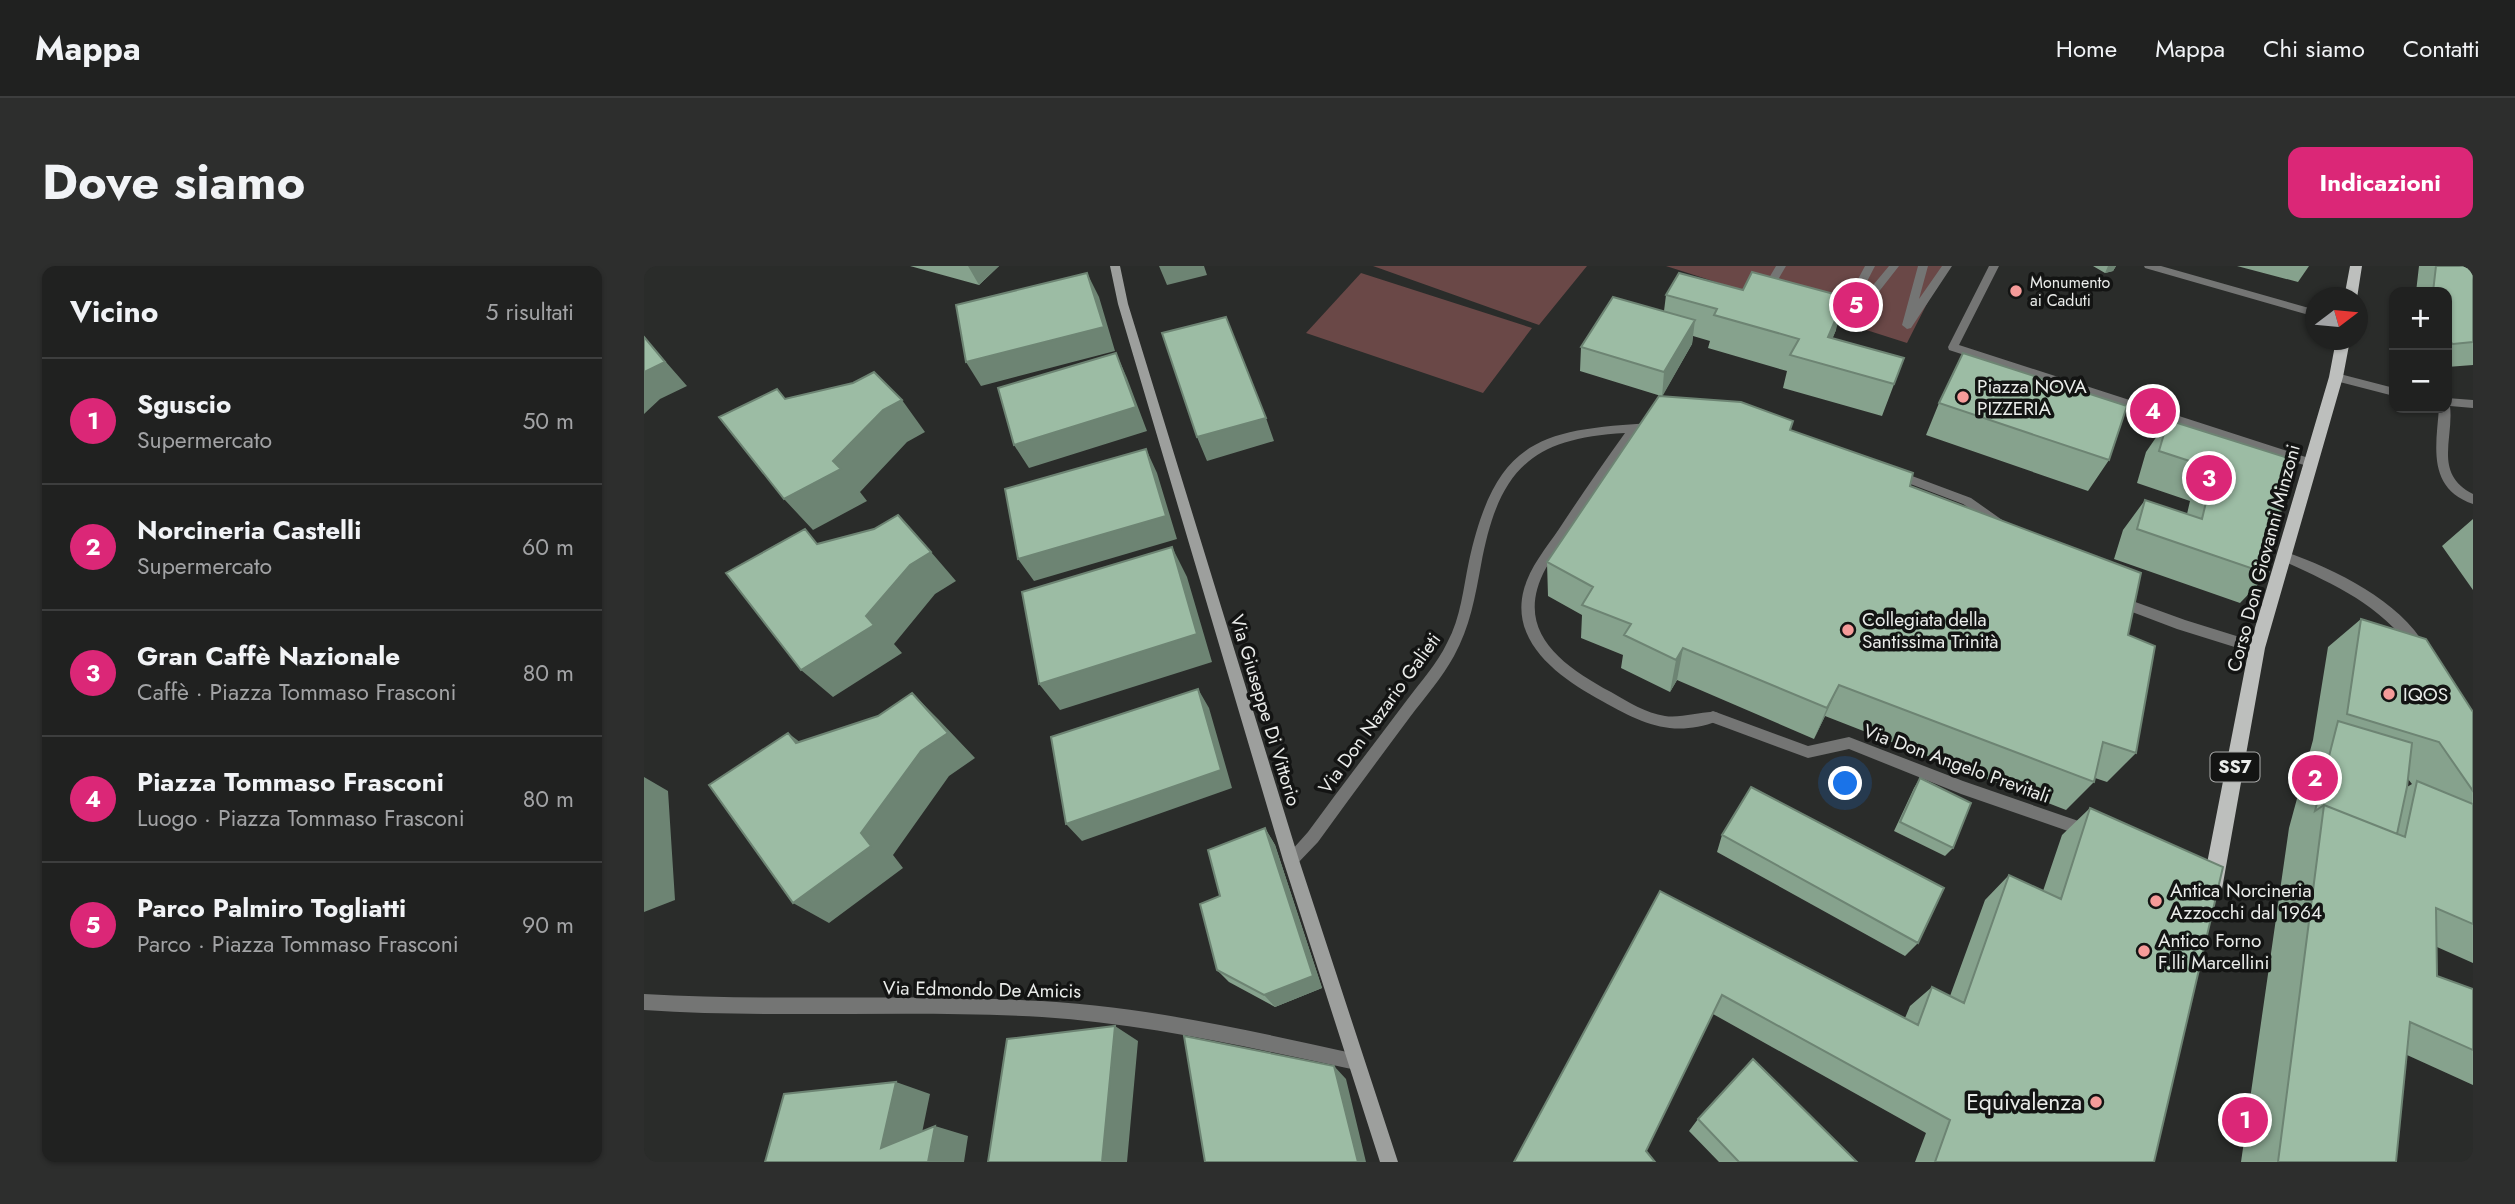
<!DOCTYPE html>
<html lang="it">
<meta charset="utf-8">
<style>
:root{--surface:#202120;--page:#2d2e2d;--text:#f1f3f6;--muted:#a2a3a5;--line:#3d3e3e;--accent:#db2777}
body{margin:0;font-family:Jost,sans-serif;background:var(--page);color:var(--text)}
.controls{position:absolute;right:21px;top:21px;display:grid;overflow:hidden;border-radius:14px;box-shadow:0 2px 5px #0004}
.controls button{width:63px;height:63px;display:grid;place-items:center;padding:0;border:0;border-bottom:2px solid var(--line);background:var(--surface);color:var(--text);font:35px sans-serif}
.compass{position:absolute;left:1661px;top:21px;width:63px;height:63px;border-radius:50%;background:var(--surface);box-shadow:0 2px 5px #0004;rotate:74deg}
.you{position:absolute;left:1202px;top:518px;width:24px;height:24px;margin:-18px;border:5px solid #fff;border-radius:50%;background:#1a73e8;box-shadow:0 0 0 10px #1a73e833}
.badge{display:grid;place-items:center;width:46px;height:46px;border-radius:50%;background:var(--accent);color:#fff;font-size:23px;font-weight:700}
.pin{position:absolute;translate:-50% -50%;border:4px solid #fff;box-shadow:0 2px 7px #0006}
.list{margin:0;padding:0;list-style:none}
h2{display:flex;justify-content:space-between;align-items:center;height:91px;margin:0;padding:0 28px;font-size:30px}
h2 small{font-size:23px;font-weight:400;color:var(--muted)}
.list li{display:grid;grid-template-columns:46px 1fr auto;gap:21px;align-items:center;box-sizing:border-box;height:126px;padding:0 28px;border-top:2px solid var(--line)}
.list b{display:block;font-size:26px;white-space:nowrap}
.list p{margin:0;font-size:23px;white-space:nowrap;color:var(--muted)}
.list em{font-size:23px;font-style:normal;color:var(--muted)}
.map{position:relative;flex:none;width:1829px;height:896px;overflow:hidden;border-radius:14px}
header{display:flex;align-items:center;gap:42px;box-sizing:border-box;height:98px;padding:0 35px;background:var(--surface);border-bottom:2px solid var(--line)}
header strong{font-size:33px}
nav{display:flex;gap:38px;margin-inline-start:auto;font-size:24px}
.intro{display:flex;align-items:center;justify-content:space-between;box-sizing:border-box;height:168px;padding:0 42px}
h1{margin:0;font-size:49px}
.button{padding:18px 32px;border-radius:14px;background:var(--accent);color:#fff;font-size:24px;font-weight:700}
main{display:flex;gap:42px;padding:0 42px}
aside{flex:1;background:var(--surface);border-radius:14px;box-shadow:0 2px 5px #0004}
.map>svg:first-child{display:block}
.green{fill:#6a4847}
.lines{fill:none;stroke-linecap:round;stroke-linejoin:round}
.lane{fill:#747574;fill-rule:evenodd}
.street{fill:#747574;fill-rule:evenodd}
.secondary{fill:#9d9f9d;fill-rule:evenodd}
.primary{fill:#bdbfbd;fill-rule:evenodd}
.wall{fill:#86a28d;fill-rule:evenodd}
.shaded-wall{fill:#6d8473}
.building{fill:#9cbca4;stroke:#6d8473;stroke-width:2}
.poi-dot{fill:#f59b99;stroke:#131413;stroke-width:2.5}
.labels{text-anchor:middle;stroke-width:7;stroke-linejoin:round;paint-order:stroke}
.far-poi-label{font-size:16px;fill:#eaecea;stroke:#131413;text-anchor:start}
.shield{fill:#131413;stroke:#aaabaa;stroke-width:2}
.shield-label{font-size:18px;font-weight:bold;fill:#eaecea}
.poi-label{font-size:19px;fill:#eaecea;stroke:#131413;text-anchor:start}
.street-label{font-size:19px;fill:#eaecea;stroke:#131413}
.near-poi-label{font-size:23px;fill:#eaecea;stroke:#131413;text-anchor:end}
</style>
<header>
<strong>Mappa</strong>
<nav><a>Home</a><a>Mappa</a><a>Chi siamo</a><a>Contatti</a></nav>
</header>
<div class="intro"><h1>Dove siamo</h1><a class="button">Indicazioni</a></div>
<main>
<aside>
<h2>Vicino<small>5 risultati</small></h2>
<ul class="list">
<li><span class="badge">1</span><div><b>Sguscio</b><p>Supermercato</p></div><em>50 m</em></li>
<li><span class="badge">2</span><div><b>Norcineria Castelli</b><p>Supermercato</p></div><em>60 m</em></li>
<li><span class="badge">3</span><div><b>Gran Caffè Nazionale</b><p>Caffè · Piazza Tommaso Frasconi</p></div><em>80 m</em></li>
<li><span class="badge">4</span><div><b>Piazza Tommaso Frasconi</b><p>Luogo · Piazza Tommaso Frasconi</p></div><em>80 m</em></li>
<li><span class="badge">5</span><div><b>Parco Palmiro Togliatti</b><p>Parco · Piazza Tommaso Frasconi</p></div><em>90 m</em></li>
</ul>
</aside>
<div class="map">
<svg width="1829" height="896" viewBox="0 0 1829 896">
<rect width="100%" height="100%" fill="#2a2c2a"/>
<path class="green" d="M 729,0 L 943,0 L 895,59 Z
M 1022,0 L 1302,0 L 1263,77 Z
M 717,7 L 888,62 L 839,127 L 662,67 Z"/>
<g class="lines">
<path class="lane" d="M 1472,329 L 1541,354 L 1618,378 L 1620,382 L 1618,386 L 1613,388 L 1533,363 L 1467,338 L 1465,334 Z
M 1069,445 L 1164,480 L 1205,471 L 1319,515 L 1449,560 L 1451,565 L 1449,570 L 1444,572 L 1317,528 L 1205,483 L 1164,492 L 1064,455 L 1062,451 L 1064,447 Z"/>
<path class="street" d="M 1132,0 L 1142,0 L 1131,19 L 1123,19 L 1122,17 Z
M 1221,0 L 1231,0 L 1216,29 L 1220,30 L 1245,0 L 1255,0 L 1226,37 L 1222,38 L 1205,30 Z
M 1274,0 L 1284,0 L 1275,33 L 1298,0 L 1308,0 L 1267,62 L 1263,63 L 1258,59 Z
M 1345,0 L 1355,0 L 1315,79 L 1671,194 L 1671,200 L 1663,200 L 1305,84 L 1304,81 Z
M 1500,0 L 1517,0 L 1672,44 L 1672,51 L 1501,2 Z
M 1692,107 L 1750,122 L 1750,130 L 1688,114 L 1686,111 Z
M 1803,132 L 1829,134 L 1829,142 L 1806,140 C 1810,173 1789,208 1829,228 L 1829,238 C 1783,222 1792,181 1795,142 L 1803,142 Z
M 1011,157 L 1015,158 L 1015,164 L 993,166 L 902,302 C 868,364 917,399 967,426 C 984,436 1002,447 1021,450 C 1038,453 1064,443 1074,447 L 1076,451 L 1074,455 C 1028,472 999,458 958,435 C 917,413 865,377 880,323 C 886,301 902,282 915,263 C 936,231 958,199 981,167 C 885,172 854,206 837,299 C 831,331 826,361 810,390 C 798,412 781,431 766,451 C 735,493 704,534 674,576 L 652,599 L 647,601 L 642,599 L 639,594 L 664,566 C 696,522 730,478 763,434 C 777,415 793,398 803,377 C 817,351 819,323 825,295 C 852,173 896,163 1011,157 Z
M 1252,204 L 1327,232 L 1371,263 L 1365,268 L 1361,266 L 1319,238 L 1248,211 L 1246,208 L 1248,205 Z
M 1639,285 C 1689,302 1755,334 1782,381 L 1780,385 L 1770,385 C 1733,336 1689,318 1635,293 L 1633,290 L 1635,287 Z
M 0,728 C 133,736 266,727 398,735 C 504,741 608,765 712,788 L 718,790 L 720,796 L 718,802 L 712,804 C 608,782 504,758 398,751 C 266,743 133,753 0,744 Z"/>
<path class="secondary" d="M 466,0 L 476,0 L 484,38 L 655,594 L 754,896 L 736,896 L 639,594 L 474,38 Z"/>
<path class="primary" d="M 1706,0 L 1718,0 L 1713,32 L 1700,32 Z
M 1692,74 L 1706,74 L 1699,111 L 1621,382 L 1578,623 L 1575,629 L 1568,632 L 1561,629 L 1558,623 L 1605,382 L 1685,111 Z"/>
</g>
<path class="wall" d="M 266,0 L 355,0 L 335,19 Z
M 1449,0 L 1472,0 L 1469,5 L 1461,7 Z
M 1593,0 L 1665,0 L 1654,16 Z
M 1775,0 L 1829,0 L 1829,99 L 1803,101 L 1803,26 L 1772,26 Z
M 1022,29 L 1192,64 L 1188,73 L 1260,92 L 1238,150 L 1139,122 L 1143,105 L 1064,82 L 1066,75 L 1049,70 L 1048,78 L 1018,130 L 1146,164 L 1266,220 L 1484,369 L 1492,487 L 1463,516 L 1451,512 L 1450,516 L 1422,544 L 1181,450 L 1170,473 L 1033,414 L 1026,426 L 977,402 L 979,389 L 937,372 L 938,349 L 904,330 L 903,296 L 1017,130 L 936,105 L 937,81 L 1020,45 Z
M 1295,137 L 1465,194 L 1444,225 L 1282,169 Z
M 1524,154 L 1647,193 L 1624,308 L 1596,337 L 1470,293 L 1479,264 L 1501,234 L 1543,248 L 1546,235 L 1493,217 L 1502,186 Z
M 1829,253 L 1829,324 L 1798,280 Z
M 1717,353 L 1829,446 L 1829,697 L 1793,681 L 1793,710 L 1829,723 L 1829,819 L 1763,789 L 1752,896 L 1597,896 L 1645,562 L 1669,474 L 1684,381 ZM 1764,513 L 1768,518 L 1763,521 Z
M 1276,512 L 1309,582 L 1301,590 L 1250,565 L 1270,522 Z
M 1446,542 L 1510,896 L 1271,896 L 1282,867 L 1069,748 L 870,896 L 1016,625 L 1261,752 L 1266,740 L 1288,721 L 1306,730 L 1341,634 L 1365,609 L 1399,625 L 1418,569 Z
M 621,562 L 631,579 L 678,722 L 631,741 L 585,716 L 573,704 L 576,630 Z
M 1078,569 L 1274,677 L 1261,690 L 1073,586 Z
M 1054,853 L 1213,896 L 1075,896 L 1045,865 Z"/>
<path class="shaded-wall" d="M 324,0 L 355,0 L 335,19 Z
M 515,0 L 560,0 L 563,9 L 523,19 Z
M 1464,0 L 1472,0 L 1469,5 L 1461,7 Z
M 443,7 L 455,31 L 471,85 L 337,120 L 322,96 Z
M 1201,31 L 1192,64 L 1178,98 L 1184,71 Z
M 1051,54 L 1048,78 L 1018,131 L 1020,106 Z
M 0,71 L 43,120 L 16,133 L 0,148 Z
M 472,87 L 483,112 L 503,165 L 385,202 L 370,179 Z
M 258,134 L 281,166 L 263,176 L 216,226 L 223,235 L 169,264 L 140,233 L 189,195 L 239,144 Z
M 622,152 L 630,175 L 563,195 L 553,171 Z
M 502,183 L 513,207 L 533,273 L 390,315 L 374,293 Z
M 528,281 L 543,311 L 568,396 L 416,444 L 395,418 Z
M 287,286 L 312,315 L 291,328 L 250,378 L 258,387 L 189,431 L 157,404 L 222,350 L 266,299 Z
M 1039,382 L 1033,414 L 1026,426 L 1032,394 Z
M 1195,419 L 1181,450 L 1170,473 L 1183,442 Z
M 554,423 L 565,442 L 588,522 L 438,575 L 422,558 Z
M 268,427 L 295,454 L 331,492 L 305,510 L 249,589 L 259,602 L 185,657 L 149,637 L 217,567 Z
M 144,467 L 178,493 L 152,477 Z
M 0,511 L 24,525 L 31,634 L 0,646 Z
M 621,562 L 631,579 L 678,722 L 631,741 L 620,729 Z
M 471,760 L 494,775 L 483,896 L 458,896 Z
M 690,800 L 702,813 L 722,896 L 714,896 Z
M 252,816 L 286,828 L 273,891 L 237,882 Z
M 291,860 L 324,870 L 320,896 L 284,896 Z"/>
<path class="building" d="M 1792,0 L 1829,0 L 1829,76 L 1809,78 L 1803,74 L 1803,26 L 1789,26 Z
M 1108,6 L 1201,31 L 1184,71 L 1260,92 L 1250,118 L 1146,89 L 1155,73 L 1070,49 L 1073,43 L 1022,29 L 1035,7 L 1099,24 Z
M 443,7 L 460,61 L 322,96 L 312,39 Z
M 969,31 L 1051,54 L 1020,106 L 937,81 Z
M 582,51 L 622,152 L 553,171 L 518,67 Z
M 0,71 L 21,96 L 0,106 Z
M 472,87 L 492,141 L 370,179 L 354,122 Z
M 1319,87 L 1483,140 L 1465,194 L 1295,137 Z
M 230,106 L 258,134 L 239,144 L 189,195 L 197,203 L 140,233 L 75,151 L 133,123 L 141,133 L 209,117 Z
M 1015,130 L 1097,136 L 1149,155 L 1146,164 L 1269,207 L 1266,220 L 1497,307 L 1484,369 L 1511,380 L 1492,487 L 1459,476 L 1450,516 L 1195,419 L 1183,442 L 1039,382 L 1032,394 L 980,369 L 987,358 L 938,339 L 949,321 L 903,296 Z
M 1524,154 L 1647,193 L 1624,308 L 1493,263 L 1501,234 L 1558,253 L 1570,203 L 1515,185 Z
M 502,183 L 522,250 L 374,293 L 361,223 Z
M 254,249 L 287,286 L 266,299 L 222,350 L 230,359 L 157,404 L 82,307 L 161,263 L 173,278 L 230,263 Z
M 528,281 L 553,368 L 395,418 L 378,326 Z
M 1717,353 L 1782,373 L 1829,446 L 1829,525 L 1795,476 L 1703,448 Z
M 554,423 L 577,504 L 422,558 L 407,471 Z
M 268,427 L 304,467 L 277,485 L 217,567 L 227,580 L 149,637 L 65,519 L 144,467 L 152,477 L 234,450 Z
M 1694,455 L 1768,477 L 1763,521 L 1753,568 L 1680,539 L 1671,545 Z
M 1276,512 L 1327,537 L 1309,582 L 1256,556 Z
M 1773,515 L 1829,538 L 1829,658 L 1792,642 L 1793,710 L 1829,723 L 1829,784 L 1766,756 L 1752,896 L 1634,896 L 1680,539 L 1761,571 Z
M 1107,521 L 1300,622 L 1274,677 L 1078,569 Z
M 1446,542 L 1579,601 L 1510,896 L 1291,896 L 1306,854 L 1078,729 L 1002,885 L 1011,896 L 870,896 L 1016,625 L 1274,759 L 1288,721 L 1320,737 L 1365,609 L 1417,633 Z
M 621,562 L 669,710 L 620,729 L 573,704 L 556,638 L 576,630 L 564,584 Z
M 471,760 L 458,896 L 344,896 L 363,773 Z
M 540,770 L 690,800 L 714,896 L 561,896 Z
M 1109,793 L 1213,896 L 1095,896 L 1054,853 Z
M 252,816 L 237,882 L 291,860 L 284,896 L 121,896 L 140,828 Z"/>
<g class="poi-dot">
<circle cx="1372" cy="25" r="7"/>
<circle cx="1319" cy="131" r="7"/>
<circle cx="1204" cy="364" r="7"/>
<circle cx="1745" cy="428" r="7"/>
<circle cx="1512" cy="635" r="7"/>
<circle cx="1500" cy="685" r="7"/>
<circle cx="1452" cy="836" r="7"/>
</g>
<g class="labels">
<g class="far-poi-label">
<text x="1386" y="22">Monumento<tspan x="1386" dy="18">ai Caduti</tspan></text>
</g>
<rect class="shield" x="1566.5" y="486.5" width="49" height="29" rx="5"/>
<g class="shield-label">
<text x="1591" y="507">SS7</text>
</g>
<g class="poi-label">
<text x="1333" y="127">Piazza NOVA<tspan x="1333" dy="22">PIZZERIA</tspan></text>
<text x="1218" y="360">Collegiata della<tspan x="1218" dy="22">Santissima Trinità</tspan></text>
<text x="1759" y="435">IQOS</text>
<text x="1526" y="631">Antica Norcineria<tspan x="1526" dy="22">Azzocchi dal 1964</tspan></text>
<text x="1514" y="681">Antico Forno<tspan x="1514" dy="22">F.lli Marcellini</tspan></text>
</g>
<g class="street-label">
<text transform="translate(1619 292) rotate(-75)" y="7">Corso Don Giovanni Minzoni</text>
<text transform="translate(622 444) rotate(73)" y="7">Via Giuseppe Di Vittorio</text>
<text transform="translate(735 447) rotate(-54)" y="7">Via Don Nazario Galieti</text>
<text transform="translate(1313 497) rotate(20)" y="7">Via Don Angelo Previtali</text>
<text transform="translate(338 723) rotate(1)" y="7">Via Edmondo De Amicis</text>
</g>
<g class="near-poi-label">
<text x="1438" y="844">Equivalenza</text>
</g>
</g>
</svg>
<div class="controls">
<button>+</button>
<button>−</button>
</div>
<svg class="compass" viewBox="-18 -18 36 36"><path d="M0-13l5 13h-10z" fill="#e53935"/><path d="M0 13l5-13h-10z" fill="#a2a3a5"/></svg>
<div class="you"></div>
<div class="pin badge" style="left:1601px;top:854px">1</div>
<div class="pin badge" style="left:1671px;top:512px">2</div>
<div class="pin badge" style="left:1565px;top:212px">3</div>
<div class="pin badge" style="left:1509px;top:145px">4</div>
<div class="pin badge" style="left:1212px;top:39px">5</div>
</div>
</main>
